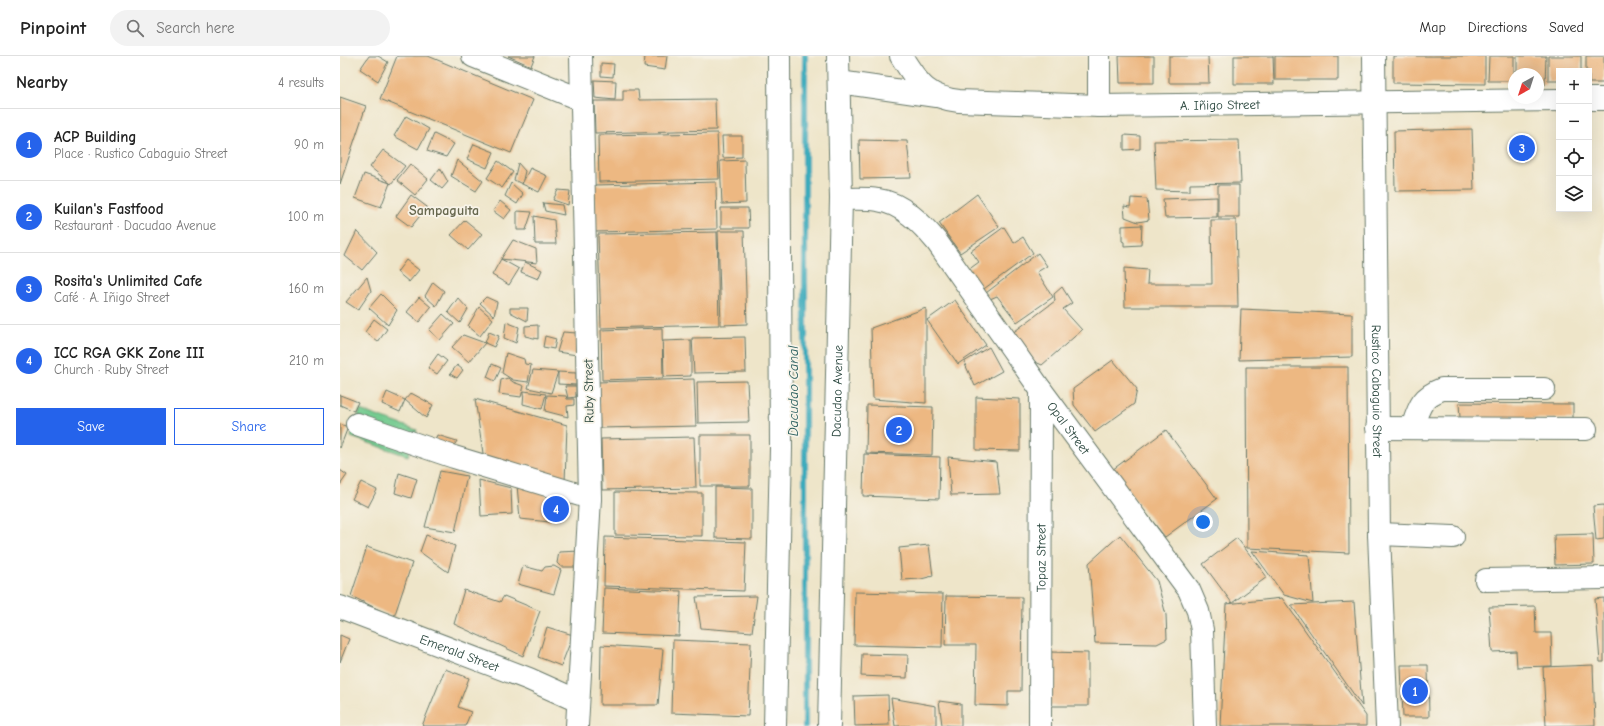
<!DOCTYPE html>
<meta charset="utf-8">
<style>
:root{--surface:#fff;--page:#f2f2f2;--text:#222;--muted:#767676;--line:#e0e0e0;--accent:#2563eb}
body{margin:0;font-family:"Comic Neue",sans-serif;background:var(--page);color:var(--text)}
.controls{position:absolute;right:12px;top:12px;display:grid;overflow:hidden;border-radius:0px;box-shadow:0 4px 16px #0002}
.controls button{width:36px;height:36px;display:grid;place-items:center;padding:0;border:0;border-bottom:1px solid var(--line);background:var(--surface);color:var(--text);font:20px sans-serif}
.compass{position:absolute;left:1168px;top:12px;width:36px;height:36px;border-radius:50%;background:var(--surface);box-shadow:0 4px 16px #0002;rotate:219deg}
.you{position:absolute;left:863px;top:466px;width:14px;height:14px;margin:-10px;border:3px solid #fff;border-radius:50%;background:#1a73e8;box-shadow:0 0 0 6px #1a73e833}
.badge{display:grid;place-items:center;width:26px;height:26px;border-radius:50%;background:var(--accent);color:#fff;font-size:13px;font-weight:700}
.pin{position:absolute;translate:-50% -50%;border:2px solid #fff;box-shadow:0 1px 4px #0006}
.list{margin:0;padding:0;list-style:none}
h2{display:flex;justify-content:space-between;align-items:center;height:52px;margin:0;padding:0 16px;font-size:17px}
h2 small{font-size:13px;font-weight:400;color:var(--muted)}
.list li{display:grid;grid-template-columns:26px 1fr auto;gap:12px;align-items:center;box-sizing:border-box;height:72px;padding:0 16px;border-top:1px solid var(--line)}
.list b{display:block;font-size:15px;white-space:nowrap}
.list p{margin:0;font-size:13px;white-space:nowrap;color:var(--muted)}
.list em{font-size:13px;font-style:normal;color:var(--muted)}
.actions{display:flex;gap:8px;padding:12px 16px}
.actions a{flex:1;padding:9px 0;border:1px solid var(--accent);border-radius:0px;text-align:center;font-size:14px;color:var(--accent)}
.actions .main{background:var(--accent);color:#fff}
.icon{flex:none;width:22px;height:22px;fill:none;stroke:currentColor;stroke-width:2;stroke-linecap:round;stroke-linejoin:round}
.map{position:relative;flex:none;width:1264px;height:670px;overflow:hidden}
header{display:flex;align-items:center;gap:24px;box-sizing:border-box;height:56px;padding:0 20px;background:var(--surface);border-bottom:1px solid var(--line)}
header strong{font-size:19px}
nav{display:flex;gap:22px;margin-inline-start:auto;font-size:14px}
.search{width:280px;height:36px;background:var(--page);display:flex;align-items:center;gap:10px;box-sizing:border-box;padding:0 14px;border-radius:22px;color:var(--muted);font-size:15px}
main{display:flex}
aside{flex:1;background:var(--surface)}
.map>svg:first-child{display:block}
.green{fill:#75cb90;stroke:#4a8462}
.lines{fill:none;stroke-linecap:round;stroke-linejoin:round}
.stream{stroke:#3eabbc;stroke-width:6}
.building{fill:#edb882}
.minor-casing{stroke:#677868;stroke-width:24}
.major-casing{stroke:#677868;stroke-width:24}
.minor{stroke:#fff;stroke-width:22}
.major{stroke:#fff;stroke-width:22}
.labels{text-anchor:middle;stroke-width:3.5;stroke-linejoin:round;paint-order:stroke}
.street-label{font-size:13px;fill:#1f3d34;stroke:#f7f3e8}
.neighbourhood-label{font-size:14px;font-weight:bold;fill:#67684f;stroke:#f7f3e8}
.water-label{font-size:14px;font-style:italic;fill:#285e5d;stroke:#f7f3e8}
</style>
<header>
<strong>Pinpoint</strong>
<div class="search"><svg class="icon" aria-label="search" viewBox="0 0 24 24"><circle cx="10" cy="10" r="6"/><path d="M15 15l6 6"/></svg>Search here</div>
<nav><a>Map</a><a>Directions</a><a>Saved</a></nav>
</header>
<main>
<aside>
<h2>Nearby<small>4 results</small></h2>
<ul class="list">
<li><span class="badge">1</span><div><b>ACP Building</b><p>Place · Rustico Cabaguio Street</p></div><em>90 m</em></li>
<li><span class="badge">2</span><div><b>Kuilan's Fastfood</b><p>Restaurant · Dacudao Avenue</p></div><em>100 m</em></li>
<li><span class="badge">3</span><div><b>Rosita's Unlimited Cafe</b><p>Café · A. Iñigo Street</p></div><em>160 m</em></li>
<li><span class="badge">4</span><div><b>ICC RGA GKK Zone III</b><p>Church · Ruby Street</p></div><em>210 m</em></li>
</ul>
<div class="actions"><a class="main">Save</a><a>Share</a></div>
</aside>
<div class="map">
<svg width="1264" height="670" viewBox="0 0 1264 670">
<rect width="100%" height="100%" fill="#f7f3e8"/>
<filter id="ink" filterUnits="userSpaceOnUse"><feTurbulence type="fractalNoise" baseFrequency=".025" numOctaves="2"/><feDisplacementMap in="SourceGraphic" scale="8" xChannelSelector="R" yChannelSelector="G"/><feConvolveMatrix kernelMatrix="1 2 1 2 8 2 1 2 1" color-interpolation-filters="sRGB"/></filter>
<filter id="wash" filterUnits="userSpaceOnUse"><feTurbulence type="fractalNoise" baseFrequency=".012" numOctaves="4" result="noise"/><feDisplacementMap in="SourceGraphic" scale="16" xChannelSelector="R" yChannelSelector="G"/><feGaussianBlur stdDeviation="0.9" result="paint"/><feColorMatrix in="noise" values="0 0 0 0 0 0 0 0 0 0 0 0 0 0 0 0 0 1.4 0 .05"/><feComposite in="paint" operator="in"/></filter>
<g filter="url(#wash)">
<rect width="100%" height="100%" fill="#eee5c9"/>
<path class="green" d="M 20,354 L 77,374 L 68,400 L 11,381 Z"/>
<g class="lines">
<path class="stream" d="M 465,670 L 465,0"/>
</g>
<g id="blocks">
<path class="building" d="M 29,0 L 38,0 L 48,6 L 38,25 L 20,13 Z
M 57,0 L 88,0 L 193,44 L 171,97 L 40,43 Z
M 168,0 L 195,0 L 191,10 Z
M 305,0 L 327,0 L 325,14 L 304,11 Z
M 779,0 L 814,0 L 814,27 L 780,27 Z
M 829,0 L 868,0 L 869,27 L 829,27 Z
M 894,0 L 933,0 L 934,28 L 894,28 Z
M 935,0 L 998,0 L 998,24 L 935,24 Z
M 1053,0 L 1145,0 L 1145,28 L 1053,27 Z
M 1149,0 L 1174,0 L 1174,25 L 1148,25 Z
M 1177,0 L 1206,0 L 1205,29 L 1198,29 L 1198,18 L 1177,18 Z
M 1208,0 L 1241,0 L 1241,15 L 1219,15 L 1219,25 L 1208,25 Z
M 1246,0 L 1264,0 L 1264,27 L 1249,27 L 1249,15 L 1246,15 Z
M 261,7 L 274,8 L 273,21 L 261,20 Z
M 254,24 L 276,25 L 275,44 L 255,42 Z
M 283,34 L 298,34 L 299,44 L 375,43 L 376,74 L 255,77 L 254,45 L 283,45 Z
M 0,41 L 26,50 L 0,128 Z
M 66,60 L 89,73 L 78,93 L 54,80 Z
M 1132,73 L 1134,134 L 1055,135 L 1054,75 Z
M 377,77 L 379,123 L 259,126 L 258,79 Z
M 94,78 L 114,88 L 106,101 L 87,95 Z
M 784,79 L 800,80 L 800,93 L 784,94 Z
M 382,80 L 402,80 L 402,101 L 383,102 Z
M 519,84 L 567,85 L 571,122 L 520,123 Z
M 899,84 L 901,127 L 850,128 L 850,135 L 816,134 L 814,85 Z
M 134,88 L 154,96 L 147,112 L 127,103 Z
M 43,94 L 65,110 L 51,128 L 30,111 Z
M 117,104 L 143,125 L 136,135 L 111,120 Z
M 405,104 L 406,147 L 382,148 L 380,105 Z
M 158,105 L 173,116 L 162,132 L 147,122 Z
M 178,107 L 185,115 L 182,128 L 190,112 L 207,120 L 199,136 L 182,128 L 174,124 Z
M 70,108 L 88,123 L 75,139 L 57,124 Z
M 100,112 L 108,126 L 102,133 L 91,124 Z
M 24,118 L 50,127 L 41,151 L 15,142 Z
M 376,126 L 377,173 L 255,176 L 254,129 Z
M 171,127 L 183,138 L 177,148 L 165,140 Z
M 878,129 L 899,129 L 899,161 L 878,161 Z
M 218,134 L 230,135 L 228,149 L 213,144 Z
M 637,138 L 659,171 L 620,197 L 599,167 Z
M 71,139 L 87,151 L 71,171 L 56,160 Z
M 877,141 L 877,161 L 825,162 L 823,143 Z
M 791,142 L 807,143 L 809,164 L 798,166 L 785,161 L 784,150 L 790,151 Z
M 160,145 L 171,154 L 164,163 L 153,155 Z
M 203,147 L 222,149 L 224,159 L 205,155 Z
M 381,152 L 408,152 L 409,172 L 381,172 Z
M 177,155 L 192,156 L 186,174 L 177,174 Z
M 194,160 L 214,164 L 216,188 L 195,188 Z
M 125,164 L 142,178 L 128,194 L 111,179 Z
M 871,164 L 896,164 L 898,251 L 785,251 L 784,212 L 808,214 L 807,228 L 872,228 Z
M 802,169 L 801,189 L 784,190 L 784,186 L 782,185 L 782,170 Z
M 664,171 L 674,187 L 683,181 L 693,197 L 641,235 L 628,214 L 639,206 L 631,195 Z
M 17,175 L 37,196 L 22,214 L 5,200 Z
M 378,175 L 404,175 L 407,268 L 381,269 Z
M 377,176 L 379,269 L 261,272 L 258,178 Z
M 173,184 L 196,193 L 197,207 L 161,203 L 179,213 L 169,229 L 152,219 L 161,203 Z
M 698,197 L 707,210 L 697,216 L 713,241 L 677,266 L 657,240 L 650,243 L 646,237 Z
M 66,204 L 79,214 L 69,226 L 57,216 Z
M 185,206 L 202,214 L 198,223 L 181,216 Z
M 27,221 L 31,235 L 18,254 L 6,246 Z
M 93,226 L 104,235 L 96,250 L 85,240 Z
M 722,231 L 732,247 L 723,253 L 742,274 L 702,309 L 689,303 L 671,278 L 715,245 L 714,238 Z
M 41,238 L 57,254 L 48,269 L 29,252 Z
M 79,241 L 91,251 L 79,266 L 67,256 Z
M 146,241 L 157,246 L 154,260 L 140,247 Z
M 118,242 L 128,253 L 120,267 L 108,256 Z
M 615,244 L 646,289 L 618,308 L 587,264 Z
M 139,251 L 153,263 L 140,280 L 128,270 Z
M 170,252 L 188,252 L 187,265 L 170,256 Z
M 586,252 L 586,347 L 533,343 L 531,272 Z
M 901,253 L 1012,258 L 1012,301 L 899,304 Z
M 103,258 L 114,268 L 100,284 L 89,274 Z
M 34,263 L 47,273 L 38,286 L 25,276 Z
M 166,266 L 179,271 L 176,287 L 164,282 Z
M 198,269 L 198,283 L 185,280 L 185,270 Z
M 322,272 L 323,322 L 262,324 L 261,274 Z
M 149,276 L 159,280 L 154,291 L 145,287 Z
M 223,276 L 237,277 L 237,299 L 217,296 Z
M 123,279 L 145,287 L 129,306 L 112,291 Z
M 205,280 L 216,283 L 214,293 L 203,291 Z
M 405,281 L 406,316 L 354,317 L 352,282 Z
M 351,284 L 351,320 L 324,321 L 323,285 Z
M 649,291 L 662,315 L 635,330 L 624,306 Z
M 166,297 L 184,303 L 185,308 L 191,309 L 188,326 L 173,324 L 162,317 Z
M 98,298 L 107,305 L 97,318 L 88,312 Z
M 773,304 L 797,333 L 794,348 L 755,376 L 734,349 L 733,333 Z
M 152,308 L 161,312 L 155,325 L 147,321 Z
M 117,309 L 123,314 L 117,322 L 110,318 Z
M 906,311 L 1008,311 L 1009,497 L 907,492 Z
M 193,314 L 218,316 L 211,337 L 188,332 Z
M 218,316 L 236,317 L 236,329 L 218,328 Z
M 168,322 L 173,326 L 184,330 L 181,341 L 159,338 L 161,324 Z
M 354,323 L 356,370 L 260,372 L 258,326 Z
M 407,325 L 409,366 L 358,367 L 357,326 Z
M 225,330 L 236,330 L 236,341 L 228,342 Z
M 184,335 L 206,338 L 202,353 L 183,348 Z
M 47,336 L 65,344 L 71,337 L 93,349 L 86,362 L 65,344 L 60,356 L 42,348 Z
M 0,339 L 18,346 L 14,355 L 0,349 Z
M 207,339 L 226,340 L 227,343 L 234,343 L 234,349 L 227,350 L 228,361 L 205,355 Z
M 636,341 L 680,343 L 680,395 L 636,394 Z
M 135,343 L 227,369 L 225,426 L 144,404 Z
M 1119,347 L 1233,348 L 1233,363 L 1120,362 Z
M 527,349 L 593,351 L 592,399 L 526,397 Z
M 0,368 L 8,371 L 0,392 Z
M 826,374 L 877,443 L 825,481 L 772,414 Z
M 97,379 L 117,385 L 111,394 L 93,388 Z
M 360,379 L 410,379 L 410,430 L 360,430 Z
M 354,381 L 356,432 L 262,434 L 261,383 Z
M 524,398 L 600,401 L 599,443 L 523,440 Z
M 608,401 L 656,406 L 660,438 L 611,439 Z
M 0,414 L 7,419 L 0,429 Z
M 100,415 L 127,420 L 115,476 L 85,471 Z
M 59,417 L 77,423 L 71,442 L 55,437 Z
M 139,424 L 171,432 L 172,458 L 141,460 Z
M 21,426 L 37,434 L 28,451 L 12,443 Z
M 177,429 L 206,438 L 210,466 L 180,463 Z
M 375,431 L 412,432 L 412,483 L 375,482 Z
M 275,436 L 362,437 L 362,480 L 275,479 Z
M 1264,449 L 1264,483 L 1256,484 L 1253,450 Z
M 1253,478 L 1254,508 L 1215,509 L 1214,479 Z
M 86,479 L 115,490 L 108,516 L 80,496 Z
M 780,479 L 817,525 L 826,559 L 827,583 L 817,588 L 755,587 L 749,507 Z
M 265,481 L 406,486 L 404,535 L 264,530 Z
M 897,482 L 927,521 L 892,547 L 863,508 Z
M 589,489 L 593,520 L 581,523 L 562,524 L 559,492 Z
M 27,491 L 72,507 L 54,561 L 11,540 Z
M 240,495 L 237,511 L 221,511 L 217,507 L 219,496 Z
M 912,495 L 969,499 L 973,547 L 944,539 Z
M 183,510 L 202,515 L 205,511 L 214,510 L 221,514 L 214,538 L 178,528 Z
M 264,532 L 341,535 L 339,580 L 262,577 Z
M 124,534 L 160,546 L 164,540 L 200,555 L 183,600 L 114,568 Z
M 515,536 L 603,538 L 602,591 L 514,589 Z
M 417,540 L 412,576 L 361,572 L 356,541 Z
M 606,540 L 682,541 L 681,635 L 668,635 L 668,650 L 635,649 L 636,589 L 605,589 Z
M 942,542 L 1026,660 L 1026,670 L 880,670 L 886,548 Z
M 1264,542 L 1264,606 L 1260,606 L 1255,543 Z
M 1014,546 L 1022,650 L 951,549 Z
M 1195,550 L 1196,577 L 1211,577 L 1212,610 L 1177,611 L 1176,595 L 1152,596 L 1149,551 Z
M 207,571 L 233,579 L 221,610 L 198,601 Z
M 0,579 L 9,583 L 0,606 Z
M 333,584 L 411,587 L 408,660 L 331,657 Z
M 261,589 L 323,593 L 318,649 L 260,649 Z
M 710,596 L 748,597 L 748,650 L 709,650 Z
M 522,598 L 568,599 L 567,622 L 521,620 Z
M 1061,609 L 1088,609 L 1089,661 L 1063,661 Z
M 1253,609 L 1255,669 L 1206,670 L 1203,611 Z
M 105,613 L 129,622 L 118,651 L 131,656 L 125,670 L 82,670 Z
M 548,639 L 549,669 L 515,670 L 514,640 Z
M 551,642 L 596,650 L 596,669 L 555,670 Z
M 599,645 L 621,648 L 621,670 L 602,669 Z"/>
</g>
</g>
<g filter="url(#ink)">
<use href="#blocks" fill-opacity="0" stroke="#677868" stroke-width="1"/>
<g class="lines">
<defs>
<g id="minor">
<path d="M 133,0 L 242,44"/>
<path id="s1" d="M 561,0 C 578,26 585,41 619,45 L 759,50 L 1219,44"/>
<path d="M 759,0 L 759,50"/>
<path id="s2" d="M 1034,0 L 1039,478 L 1047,670"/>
<path d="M 499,26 L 596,40"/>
<path d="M 1249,43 L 1264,43"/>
<path id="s3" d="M 501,143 C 513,143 526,142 538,144 C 562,147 582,168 597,186 L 701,334 L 849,534 L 858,555 L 862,574 L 865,670"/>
<path d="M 17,368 L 114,401 L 250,442"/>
<path d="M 1037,372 L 1246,373"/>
<path d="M 1072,372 C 1079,351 1081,341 1102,333 L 1204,333"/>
<path d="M 1039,478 L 1113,481"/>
<path d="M 1146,524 L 1264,522"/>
<path id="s4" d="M 0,551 L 189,623 L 238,645"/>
<path d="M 237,670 L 250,442 L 241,0"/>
<path id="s5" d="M 700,670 L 701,334"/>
</g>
<g id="major">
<path d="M 435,670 L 441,392 L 439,0"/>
<path id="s6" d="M 489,670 L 501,143 L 498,0"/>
</g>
</defs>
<use href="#minor" class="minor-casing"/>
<use href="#major" class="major-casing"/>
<use href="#minor" class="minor"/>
<use href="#major" class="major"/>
</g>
</g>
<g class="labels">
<g class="street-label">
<text dy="5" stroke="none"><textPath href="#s1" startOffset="338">A. Iñigo Street</textPath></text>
<text transform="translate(248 335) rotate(-91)" y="5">Ruby Street</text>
<text dy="5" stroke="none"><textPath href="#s6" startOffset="335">Dacudao Avenue</textPath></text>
<text dy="5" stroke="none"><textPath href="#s2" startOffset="335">Rustico Cabaguio Street</textPath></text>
<text dy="5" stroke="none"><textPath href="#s3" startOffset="339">Opal Street</textPath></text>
<text dy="5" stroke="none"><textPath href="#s5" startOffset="168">Topaz Street</textPath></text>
<text dy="5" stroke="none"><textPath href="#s4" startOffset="128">Emerald Street</textPath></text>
</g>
<g class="neighbourhood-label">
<text x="104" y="159">Sampaguita</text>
</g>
<g class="water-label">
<text transform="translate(453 335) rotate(-90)" y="5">Dacudao Canal</text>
</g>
</g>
</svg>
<div class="controls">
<button>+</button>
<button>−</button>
<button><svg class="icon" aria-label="locate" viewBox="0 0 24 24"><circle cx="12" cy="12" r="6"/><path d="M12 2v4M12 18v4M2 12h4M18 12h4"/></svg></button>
<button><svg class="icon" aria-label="layers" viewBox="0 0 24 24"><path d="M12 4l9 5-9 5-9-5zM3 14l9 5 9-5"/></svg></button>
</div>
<svg class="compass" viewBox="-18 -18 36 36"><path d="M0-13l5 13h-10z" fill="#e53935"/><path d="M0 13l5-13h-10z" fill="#767676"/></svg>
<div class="you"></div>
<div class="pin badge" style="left:1075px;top:635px">1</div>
<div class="pin badge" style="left:559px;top:374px">2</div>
<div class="pin badge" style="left:1182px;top:92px">3</div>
<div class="pin badge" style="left:216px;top:453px">4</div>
</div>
</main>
